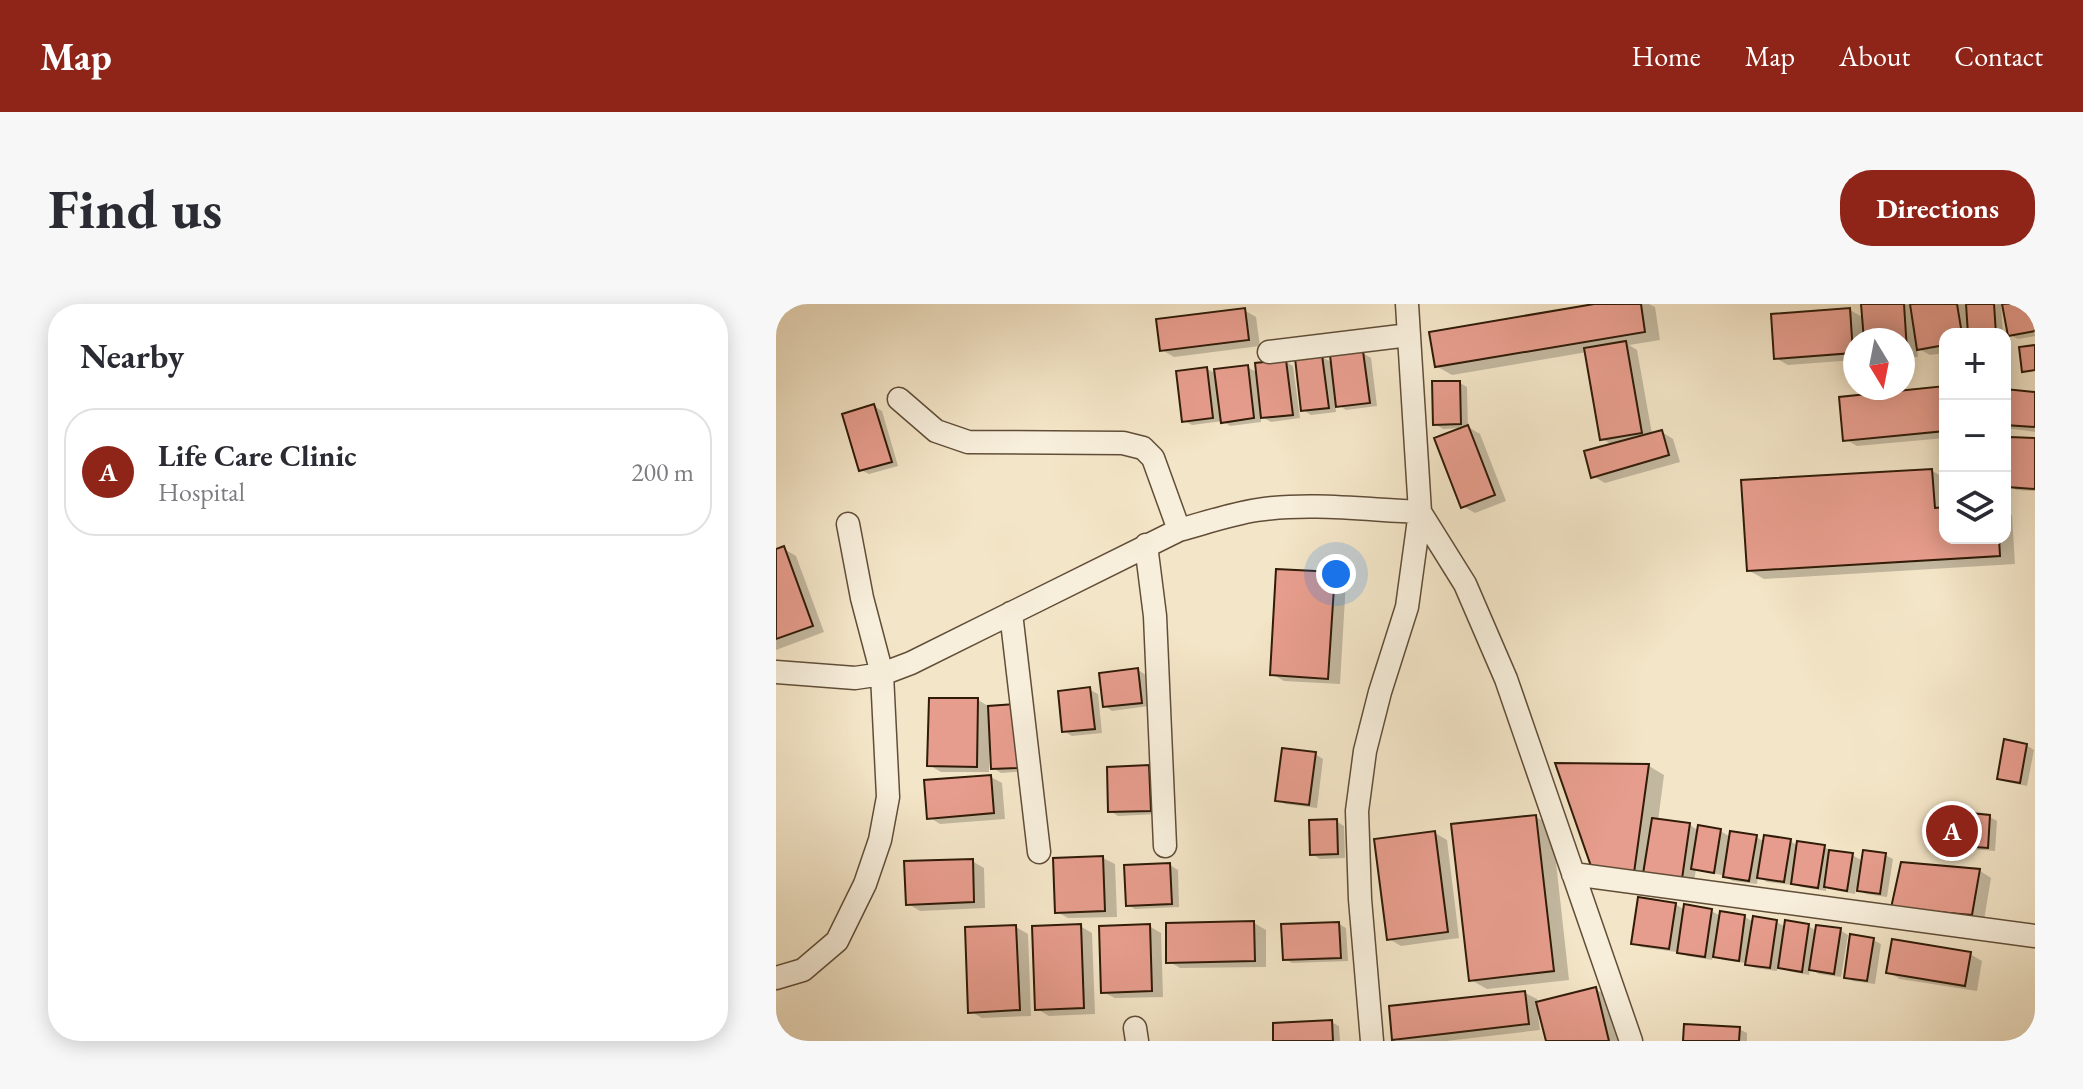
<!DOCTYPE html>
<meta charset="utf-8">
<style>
:root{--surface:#fff;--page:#f7f7f7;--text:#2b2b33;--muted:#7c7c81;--line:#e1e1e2;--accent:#8f2418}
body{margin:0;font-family:"EB Garamond",serif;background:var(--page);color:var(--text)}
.controls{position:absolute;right:24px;top:24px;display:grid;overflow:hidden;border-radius:16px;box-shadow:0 4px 20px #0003}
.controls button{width:72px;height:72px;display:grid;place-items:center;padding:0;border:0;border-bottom:2px solid var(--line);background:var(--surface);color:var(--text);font:40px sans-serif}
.compass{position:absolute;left:1067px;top:24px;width:72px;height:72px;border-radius:50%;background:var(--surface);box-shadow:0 4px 20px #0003;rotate:170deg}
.you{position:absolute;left:560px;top:270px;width:28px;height:28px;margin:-20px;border:6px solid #fff;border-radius:50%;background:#1a73e8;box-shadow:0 0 0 12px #1a73e833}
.badge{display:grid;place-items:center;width:52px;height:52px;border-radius:50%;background:var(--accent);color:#fff;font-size:26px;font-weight:700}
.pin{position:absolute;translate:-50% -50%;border:4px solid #fff;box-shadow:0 2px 8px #0006}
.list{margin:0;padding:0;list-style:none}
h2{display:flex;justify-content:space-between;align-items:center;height:104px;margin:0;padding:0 32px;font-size:34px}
h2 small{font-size:26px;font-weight:400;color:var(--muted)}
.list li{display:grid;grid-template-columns:52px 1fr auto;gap:24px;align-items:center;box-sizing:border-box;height:128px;margin:0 16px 16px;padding:0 16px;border:2px solid var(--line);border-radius:32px}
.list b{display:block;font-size:30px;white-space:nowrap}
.list p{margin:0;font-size:26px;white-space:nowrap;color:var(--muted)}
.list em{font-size:26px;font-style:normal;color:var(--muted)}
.icon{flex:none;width:44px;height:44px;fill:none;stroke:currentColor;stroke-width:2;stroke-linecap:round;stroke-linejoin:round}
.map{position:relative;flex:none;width:1259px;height:737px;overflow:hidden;border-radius:32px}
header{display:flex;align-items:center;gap:48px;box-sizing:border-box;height:112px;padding:0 40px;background:var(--accent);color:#fff}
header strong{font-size:38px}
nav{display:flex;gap:44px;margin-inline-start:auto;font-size:28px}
.intro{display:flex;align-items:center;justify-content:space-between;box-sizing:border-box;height:192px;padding:0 48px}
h1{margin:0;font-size:56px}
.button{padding:20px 36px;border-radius:32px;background:var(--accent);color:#fff;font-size:28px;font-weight:700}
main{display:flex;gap:48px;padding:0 48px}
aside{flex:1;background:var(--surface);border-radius:32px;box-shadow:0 4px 20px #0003}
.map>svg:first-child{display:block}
.shadow{fill:#0003}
.building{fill:#e79d8d;stroke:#301b08;stroke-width:2}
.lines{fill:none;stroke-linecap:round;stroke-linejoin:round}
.minor-casing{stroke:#614e38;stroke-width:25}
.minor{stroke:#f7eedb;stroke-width:22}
</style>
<header>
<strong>Map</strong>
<nav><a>Home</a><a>Map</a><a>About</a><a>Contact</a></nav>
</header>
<div class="intro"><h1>Find us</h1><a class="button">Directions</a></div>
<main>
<aside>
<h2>Nearby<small></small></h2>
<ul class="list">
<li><span class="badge">A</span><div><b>Life Care Clinic</b><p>Hospital</p></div><em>200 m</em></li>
</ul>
</aside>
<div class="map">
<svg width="1259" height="737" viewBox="0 0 1259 737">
<rect width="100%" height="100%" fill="#f3e5c7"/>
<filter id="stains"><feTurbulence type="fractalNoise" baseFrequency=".0025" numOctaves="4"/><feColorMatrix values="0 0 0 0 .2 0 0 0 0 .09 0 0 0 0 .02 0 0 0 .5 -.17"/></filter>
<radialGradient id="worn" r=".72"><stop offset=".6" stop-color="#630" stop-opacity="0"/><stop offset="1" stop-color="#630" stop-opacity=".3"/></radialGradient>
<path class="shadow" d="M 830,0 L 873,0 L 879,3 L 884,36 L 853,41 L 861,46 L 876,130 L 886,128 L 897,135 L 904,158 L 829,179 L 817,172 L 837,141 L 826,135 L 811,48 L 676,71 L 660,62 Z
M 1087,0 L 1132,0 L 1137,2 L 1136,0 L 1225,0 L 1227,30 L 1169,30 L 1169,49 L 1154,51 L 1141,44 L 1142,53 L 1127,54 L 1127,36 L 1079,36 L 1079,56 L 1012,61 L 1000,54 L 1074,6 L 1088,14 Z
M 1228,0 L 1259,0 L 1259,32 L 1242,35 L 1234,31 Z
M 468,6 L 480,13 L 484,42 L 398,53 L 386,46 Z
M 587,49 L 595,54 L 601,102 L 570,106 L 559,99 L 560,108 L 535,111 L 527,106 L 546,53 L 557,59 Z
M 510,58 L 517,62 L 524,114 L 495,118 L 485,112 L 485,118 L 454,122 L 447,117 L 416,121 L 408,117 L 431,65 L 441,70 L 471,63 L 482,69 Z
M 684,79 L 691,83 L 692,123 L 704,130 L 730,197 L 699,209 L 687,202 L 687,124 L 667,125 L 659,120 Z
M 1169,84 L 1169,134 L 1081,142 L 1069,135 Z
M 1229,87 L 1259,90 L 1259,128 L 1229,124 Z
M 98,102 L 106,107 L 122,162 L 93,170 L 85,166 Z
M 1259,136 L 1259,187 L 1240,186 L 1233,182 Z
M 1156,167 L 1169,174 L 1169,234 L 1229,234 L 1229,207 L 1236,211 L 1239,260 L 988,275 L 972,266 Z
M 8,245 L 20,252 L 48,328 L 0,346 L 0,247 Z
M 558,270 L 570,277 L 564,380 L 508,377 L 496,370 Z
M 362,366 L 370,371 L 373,402 L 336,407 L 329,402 Z
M 314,386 L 322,390 L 326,429 L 296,432 L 288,427 Z
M 202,396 L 214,403 L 250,467 L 225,469 L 217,464 L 216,443 L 213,443 L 213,468 L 165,468 L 153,461 Z
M 1250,441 L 1258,446 L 1251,482 L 1231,478 L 1223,474 Z
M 539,450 L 547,455 L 541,504 L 509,500 L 502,495 Z
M 782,461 L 873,462 L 888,471 L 882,517 L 914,521 L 923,527 L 944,527 L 955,533 L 980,533 L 989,538 L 1014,537 L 1023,542 L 1048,543 L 1056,547 L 1076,551 L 1087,557 L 1109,551 L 1117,555 L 1111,593 L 1090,590 L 1080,584 L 1079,590 L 1058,586 L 1050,582 L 1050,587 L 1025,583 L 1016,578 L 1016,581 L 991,578 L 982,572 L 981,580 L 957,577 L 946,571 L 920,566 L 917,581 L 834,573 Z
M 373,463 L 380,468 L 382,510 L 342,512 L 334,507 Z
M 215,473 L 226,479 L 229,515 L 164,520 L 153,513 Z
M 760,513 L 776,522 L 793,676 L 711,685 L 695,676 Z
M 1214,513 L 1221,517 L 1219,547 L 1171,543 L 1163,539 Z
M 560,517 L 568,522 L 569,554 L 544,555 L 536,550 Z
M 659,529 L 671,536 L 683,634 L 625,642 L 613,635 Z
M 327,554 L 339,560 L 341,613 L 292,614 L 281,608 Z
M 196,557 L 208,564 L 209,604 L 144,607 L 132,600 Z
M 394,561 L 402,566 L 403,603 L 359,605 L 352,601 Z
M 1204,567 L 1215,574 L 1208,616 L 1117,603 Z
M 899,600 L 909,606 L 935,607 L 945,612 L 969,613 L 978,618 L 1000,618 L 1010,623 L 1032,622 L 1041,627 L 1064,626 L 1072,631 L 1065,673 L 1043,670 L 1034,665 L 1033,671 L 1012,667 L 1002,662 L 1001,667 L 979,664 L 970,659 L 947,656 L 937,651 L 936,656 L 911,652 L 901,646 L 900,648 L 865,643 L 857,639 Z
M 478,619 L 490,626 L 490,663 L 404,664 L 392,657 Z
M 563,620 L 570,624 L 572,657 L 516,659 L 509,655 Z
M 304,622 L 316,629 L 319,710 L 273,712 L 261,705 Z
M 373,622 L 385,629 L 387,693 L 339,694 L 327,688 Z
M 240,623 L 252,630 L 255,712 L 206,714 L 194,707 Z
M 1097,636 L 1105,640 L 1099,680 L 1077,677 L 1070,673 Z
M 1194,650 L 1206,657 L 1201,687 L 1124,675 L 1112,668 Z
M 819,685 L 835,694 L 846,737 L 772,737 L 765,710 L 762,711 L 764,726 L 670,737 L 623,737 L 618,734 L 749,689 L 761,695 L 761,700 Z
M 555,718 L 563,722 L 564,737 L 499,737 Z
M 963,725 L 971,729 L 971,737 L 909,737 Z"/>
<path class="building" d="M 818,0 L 865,0 L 869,28 L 659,63 L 653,28 Z
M 1085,0 L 1128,0 L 1131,47 L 1127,47 L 1127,36 L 1088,36 Z
M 1134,0 L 1181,0 L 1186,30 L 1169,30 L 1169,41 L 1141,46 Z
M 1190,0 L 1218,0 L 1220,30 L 1192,30 Z
M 1226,0 L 1259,0 L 1259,27 L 1232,32 Z
M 469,4 L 473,36 L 384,47 L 380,15 Z
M 1074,4 L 1077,49 L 998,55 L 995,10 Z
M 850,37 L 866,129 L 824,136 L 808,44 Z
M 1259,41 L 1259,66 L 1246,68 L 1243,43 Z
M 587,47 L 594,99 L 560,103 L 554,51 Z
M 546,51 L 553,104 L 525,107 L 519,54 Z
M 510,56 L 517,111 L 485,114 L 479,59 Z
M 472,61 L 478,114 L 445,119 L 438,65 Z
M 431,63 L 437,114 L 406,118 L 400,67 Z
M 656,77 L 684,77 L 685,120 L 657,121 Z
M 1169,82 L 1169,127 L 1067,137 L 1063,93 Z
M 1229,85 L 1259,88 L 1259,123 L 1229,121 Z
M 98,100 L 116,158 L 83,167 L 66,110 Z
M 692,121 L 719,191 L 685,204 L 658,134 Z
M 886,126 L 893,151 L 815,174 L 808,147 Z
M 1234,133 L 1259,134 L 1259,185 L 1231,183 Z
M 1156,165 L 1159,204 L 1169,203 L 1169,234 L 1223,234 L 1224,252 L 971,267 L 965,176 Z
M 8,242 L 37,322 L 0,335 L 0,245 Z
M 500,265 L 559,268 L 552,375 L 494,371 Z
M 362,364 L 366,399 L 327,403 L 323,369 Z
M 314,383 L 319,425 L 286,428 L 282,387 Z
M 153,394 L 202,394 L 201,463 L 151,462 Z
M 239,400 L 243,464 L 215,465 L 212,402 Z
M 1228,435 L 1251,440 L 1244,479 L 1221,475 Z
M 506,444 L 540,448 L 533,501 L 499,497 Z
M 779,459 L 873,460 L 858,569 L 816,565 Z
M 373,461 L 375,507 L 332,508 L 331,463 Z
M 215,471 L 218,509 L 151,515 L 148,476 Z
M 1164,506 L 1214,511 L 1212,544 L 1161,540 Z
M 760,511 L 778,667 L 693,677 L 675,520 Z
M 876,514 L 914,519 L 906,575 L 867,570 Z
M 561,515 L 562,550 L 534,551 L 533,516 Z
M 922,521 L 945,525 L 938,569 L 915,565 Z
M 659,527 L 672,628 L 611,636 L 598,535 Z
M 954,527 L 981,531 L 973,577 L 947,573 Z
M 988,531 L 1015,535 L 1008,578 L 981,574 Z
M 1021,537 L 1049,541 L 1042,584 L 1015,580 Z
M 1053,546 L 1077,549 L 1071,587 L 1048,583 Z
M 1087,546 L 1110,549 L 1104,590 L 1081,587 Z
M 327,552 L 329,607 L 279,609 L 277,554 Z
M 197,555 L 198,598 L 130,601 L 128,557 Z
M 1125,558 L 1204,565 L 1196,611 L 1115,604 Z
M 394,559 L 396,600 L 350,602 L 348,561 Z
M 862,593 L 900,599 L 893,645 L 855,640 Z
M 908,600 L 936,605 L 929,653 L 901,649 Z
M 944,607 L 969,611 L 963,657 L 937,653 Z
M 977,612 L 1001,616 L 994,664 L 969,661 Z
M 1009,616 L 1033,620 L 1026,668 L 1002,664 Z
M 478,617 L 479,657 L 390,659 L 390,619 Z
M 563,618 L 565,654 L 507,656 L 505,620 Z
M 305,620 L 308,704 L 259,706 L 256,622 Z
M 374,620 L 376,687 L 325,689 L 323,622 Z
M 240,621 L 244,706 L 192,709 L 189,623 Z
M 1040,621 L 1065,624 L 1058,670 L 1033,666 Z
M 1074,630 L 1098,634 L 1091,677 L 1068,674 Z
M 1116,635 L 1195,648 L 1189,682 L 1110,669 Z
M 820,683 L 833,737 L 770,737 L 760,698 Z
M 749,687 L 753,720 L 616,736 L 613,702 Z
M 556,716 L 557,737 L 497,737 L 497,719 Z
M 908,720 L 964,723 L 963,737 L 907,737 Z"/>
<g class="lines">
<defs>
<path id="minor" d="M 493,48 L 633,31
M 123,95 L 160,127 L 192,138 L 347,139 L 367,144 L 377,154 L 403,226
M 370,241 L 379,312 L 389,542
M 235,309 L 263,548
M 0,368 L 79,374 L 106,370 L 135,359 L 403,226 C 429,219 455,210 481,206 C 534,198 591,206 644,208 L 689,280 L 730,375 L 855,737
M 797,570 L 1259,632
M 0,674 L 27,666 L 61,637 L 89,580 L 104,536 L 112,493 L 106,370 L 86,294 L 72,220
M 359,724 L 361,737
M 596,737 L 584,595 L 581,507 L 589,447 L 604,388 L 631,303 L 644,208 L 631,0"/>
</defs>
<use href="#minor" class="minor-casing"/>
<use href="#minor" class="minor"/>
</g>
<rect width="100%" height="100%" filter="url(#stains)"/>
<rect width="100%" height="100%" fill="url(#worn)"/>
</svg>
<div class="controls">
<button>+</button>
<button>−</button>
<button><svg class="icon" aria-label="layers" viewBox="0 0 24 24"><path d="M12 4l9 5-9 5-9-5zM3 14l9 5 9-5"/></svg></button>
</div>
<svg class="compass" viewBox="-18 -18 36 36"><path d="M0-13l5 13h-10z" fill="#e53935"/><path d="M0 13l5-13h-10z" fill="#7c7c81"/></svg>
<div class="you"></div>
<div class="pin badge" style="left:1176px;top:527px">A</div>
</div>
</main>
